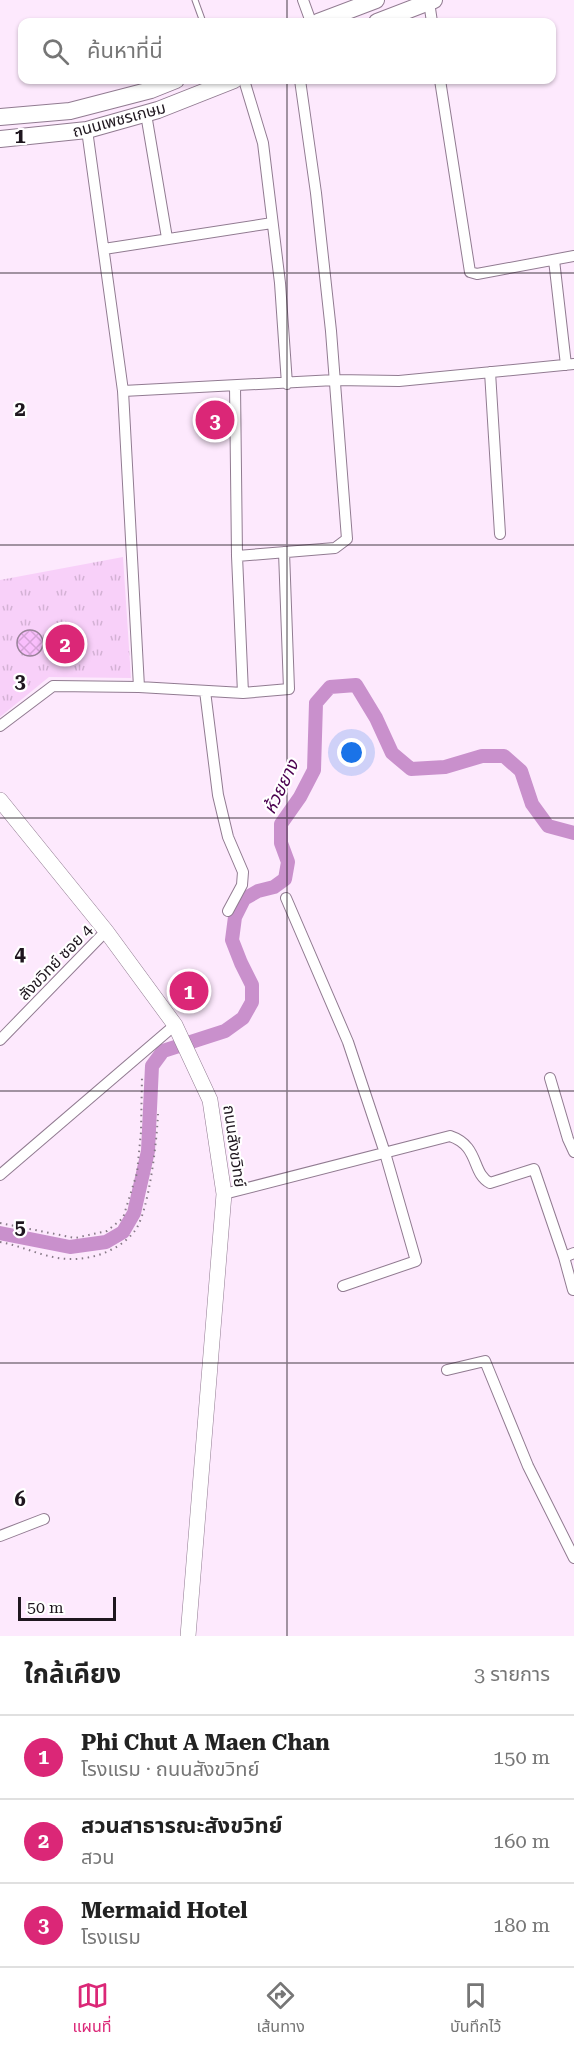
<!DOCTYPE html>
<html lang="th">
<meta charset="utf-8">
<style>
:root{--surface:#fff;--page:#f6f6f6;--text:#222;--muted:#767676;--line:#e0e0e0;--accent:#db2777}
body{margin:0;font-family:"Roboto Serif","Noto Sans Thai",serif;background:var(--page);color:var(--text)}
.scale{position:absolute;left:18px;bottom:15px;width:98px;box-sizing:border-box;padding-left:6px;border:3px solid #1e161e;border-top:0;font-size:16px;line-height:21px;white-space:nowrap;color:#1e161e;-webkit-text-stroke:4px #fff;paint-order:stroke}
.you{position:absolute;left:352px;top:753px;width:21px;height:21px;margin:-15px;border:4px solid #fff;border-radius:50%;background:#1a73e8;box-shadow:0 0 0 9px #1a73e833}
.badge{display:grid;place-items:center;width:39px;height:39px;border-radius:50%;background:var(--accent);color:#fff;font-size:20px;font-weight:700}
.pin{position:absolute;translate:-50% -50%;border:3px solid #fff;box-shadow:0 2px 6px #0006}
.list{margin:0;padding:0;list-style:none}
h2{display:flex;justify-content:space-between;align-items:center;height:78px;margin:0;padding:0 24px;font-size:26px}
h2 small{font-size:20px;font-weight:400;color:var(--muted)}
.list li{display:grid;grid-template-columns:39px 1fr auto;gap:18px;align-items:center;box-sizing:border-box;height:84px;padding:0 24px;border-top:2px solid var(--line)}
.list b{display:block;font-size:22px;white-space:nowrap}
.list p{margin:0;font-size:20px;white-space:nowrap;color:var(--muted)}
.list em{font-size:20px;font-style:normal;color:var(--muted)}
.icon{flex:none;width:33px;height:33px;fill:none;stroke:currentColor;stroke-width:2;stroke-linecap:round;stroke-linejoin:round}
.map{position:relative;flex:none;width:574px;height:1636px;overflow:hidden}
.search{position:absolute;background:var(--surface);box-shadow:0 2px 4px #0004;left:18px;right:18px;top:18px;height:66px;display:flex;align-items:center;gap:15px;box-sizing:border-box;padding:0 21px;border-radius:12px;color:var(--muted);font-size:22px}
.sheet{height:330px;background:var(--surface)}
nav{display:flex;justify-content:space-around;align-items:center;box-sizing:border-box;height:84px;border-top:2px solid var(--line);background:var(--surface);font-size:16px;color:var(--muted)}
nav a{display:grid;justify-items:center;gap:3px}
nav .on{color:var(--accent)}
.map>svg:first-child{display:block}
.park{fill:url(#park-tufts)}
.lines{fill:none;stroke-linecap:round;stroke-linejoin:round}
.canal{stroke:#c990cc;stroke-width:14}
.building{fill:url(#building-cross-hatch);stroke:#998299;stroke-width:1.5}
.lane-casing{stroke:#917b91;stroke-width:7}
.street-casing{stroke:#917b91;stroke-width:12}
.secondary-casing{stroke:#917b91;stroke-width:16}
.primary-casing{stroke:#917b91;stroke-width:18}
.path{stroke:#877a87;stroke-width:2;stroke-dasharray:1.5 4.5;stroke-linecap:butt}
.lane{stroke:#fff;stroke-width:5}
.street{stroke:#fff;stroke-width:10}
.secondary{stroke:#fff;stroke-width:15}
.primary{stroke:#fff;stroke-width:16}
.grid{fill:none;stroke:#1e161e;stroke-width:1.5;stroke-opacity:0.55}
.labels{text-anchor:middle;stroke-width:4.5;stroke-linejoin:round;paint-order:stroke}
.street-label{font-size:16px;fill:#1e161e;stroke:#fff}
.water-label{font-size:18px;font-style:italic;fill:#4a004f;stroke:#fff}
.grid-label{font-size:20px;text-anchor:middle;font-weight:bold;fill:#1e161e;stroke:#fff;stroke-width:4.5;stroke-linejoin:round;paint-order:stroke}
</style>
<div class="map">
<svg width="574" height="1636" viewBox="0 0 574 1636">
<defs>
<pattern id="park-tufts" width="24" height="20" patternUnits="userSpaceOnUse" patternTransform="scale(1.5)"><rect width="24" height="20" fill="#f8d0f9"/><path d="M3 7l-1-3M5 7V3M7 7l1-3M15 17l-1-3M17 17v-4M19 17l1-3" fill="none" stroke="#d4b2d5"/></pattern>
<pattern id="building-cross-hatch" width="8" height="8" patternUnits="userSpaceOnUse" patternTransform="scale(1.5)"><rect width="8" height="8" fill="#f9befc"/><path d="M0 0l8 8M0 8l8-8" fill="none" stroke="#d5a3d8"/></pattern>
</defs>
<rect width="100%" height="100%" fill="#fde9fd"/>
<path class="park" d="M 123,557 L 131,678 L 49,677 L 0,717 L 0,580 Z"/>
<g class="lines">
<path class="canal" d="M 0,1233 L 70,1247 L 106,1242 L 123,1232 L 134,1213 L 148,1151 L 152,1066 L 163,1051 L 225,1031 L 243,1018 L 252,1002 L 252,985 L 241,963 L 232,940 L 235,917 L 244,899 L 258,891 L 274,887 L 285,879 L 288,862 L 281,843 L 281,824 L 300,797 L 314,770 L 316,703 L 330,687 L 356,685 L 376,718 L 392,753 L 411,769 L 445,767 L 482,756 L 504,756 L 521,771 L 532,804 L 548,826 L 574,833"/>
</g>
<path class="building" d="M17 643a13 13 0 1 1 26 0a13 13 0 1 1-26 0Z"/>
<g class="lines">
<defs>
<path id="lane" d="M 195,0 L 203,22"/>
<path id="street" d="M 303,0 L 311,22
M 429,2 L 432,22
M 244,80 L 263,143 L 280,283 L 287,384
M 440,80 L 470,272 L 477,274 L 574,256
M 146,114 L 167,238
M 104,249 L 272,223
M 554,260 L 566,365
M 490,372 L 500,534
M 235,386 L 237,556 L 243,693
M 123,391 L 335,380 L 399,381 L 574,364
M 237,556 L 335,548 L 347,539 L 331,331 L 316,193 L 300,80
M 139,687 L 243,693 L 289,689 L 284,552
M 205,691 L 218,795 L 228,837 L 243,872 L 242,885 L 228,911
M 0,726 L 53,686 L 139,687 L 123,391 L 87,130
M 286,898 L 348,1042 L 385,1153 L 416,1261 L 343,1286
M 0,1040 L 106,931
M 550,1078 L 568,1139 L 574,1152
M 0,1175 L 175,1025
M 224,1194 L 450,1136 C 480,1146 471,1173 490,1183 L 534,1169 L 564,1257 L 574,1253
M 564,1257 L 573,1290
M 447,1370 L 485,1361 L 528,1466 L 574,1558
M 0,1536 L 44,1519"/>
<path id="secondary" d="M 0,800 L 106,931 L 175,1025 L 210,1100 L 224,1194 L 188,1636"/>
<path id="primary" d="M 318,22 L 376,0
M 377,22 L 434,0
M 0,117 L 70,111 L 151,90 L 176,80
M 0,139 L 87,130 L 158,110 L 234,80"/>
</defs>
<use href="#lane" class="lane-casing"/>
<use href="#street" class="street-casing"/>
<use href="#secondary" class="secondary-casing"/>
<use href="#primary" class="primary-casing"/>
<path class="path" d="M 0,1223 L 75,1238 L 107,1231 L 123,1218 L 137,1173 L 141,1132 L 142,1076
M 0,1242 C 23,1246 44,1258 68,1259 C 92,1260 118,1251 134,1232 C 149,1214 157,1139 158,1114"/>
<use href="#lane" class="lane"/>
<use href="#street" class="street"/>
<use href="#secondary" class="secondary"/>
<use href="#primary" class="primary"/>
</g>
<path class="grid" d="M 287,0 L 287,22M 287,80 L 287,1636M 0,273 L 574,273M 0,545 L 574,545M 0,818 L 574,818M 0,1091 L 574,1091M 0,1363 L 574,1363"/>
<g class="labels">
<g class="street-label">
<text transform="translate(119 119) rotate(-15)" y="6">ถนนเพชรเกษม</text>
<text transform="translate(55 962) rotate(-46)" y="6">สังขวิทย์ ซอย 4</text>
<text transform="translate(235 1146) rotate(82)" y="6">ถนนสังขวิทย์</text>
</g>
<g class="water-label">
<text transform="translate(281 787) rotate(-64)" y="6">ห้วยยาง</text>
</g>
</g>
<g class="grid-label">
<text x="20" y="143">1</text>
<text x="20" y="416">2</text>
<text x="20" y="688">3</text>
<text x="20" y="961">4</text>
<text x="20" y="1234">5</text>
<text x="20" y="1506">6</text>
</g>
</svg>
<div class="scale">50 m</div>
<div class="you"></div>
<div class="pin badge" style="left:189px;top:991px">1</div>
<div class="pin badge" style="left:65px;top:644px">2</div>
<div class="pin badge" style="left:215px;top:420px">3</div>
<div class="search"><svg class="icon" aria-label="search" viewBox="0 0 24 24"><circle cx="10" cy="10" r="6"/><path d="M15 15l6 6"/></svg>ค้นหาที่นี่</div>
</div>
<section class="sheet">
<h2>ใกล้เคียง<small>3 รายการ</small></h2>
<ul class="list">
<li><span class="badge">1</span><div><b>Phi Chut A Maen Chan</b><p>โรงแรม · ถนนสังขวิทย์</p></div><em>150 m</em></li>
<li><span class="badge">2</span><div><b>สวนสาธารณะสังขวิทย์</b><p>สวน</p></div><em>160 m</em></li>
<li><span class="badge">3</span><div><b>Mermaid Hotel</b><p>โรงแรม</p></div><em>180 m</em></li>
</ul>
</section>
<nav>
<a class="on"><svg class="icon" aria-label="map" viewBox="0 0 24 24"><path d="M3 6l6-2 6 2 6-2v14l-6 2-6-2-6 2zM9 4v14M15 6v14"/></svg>แผนที่</a>
<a><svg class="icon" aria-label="directions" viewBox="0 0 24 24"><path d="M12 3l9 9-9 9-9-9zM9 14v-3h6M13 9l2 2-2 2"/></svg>เส้นทาง</a>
<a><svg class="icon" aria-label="saved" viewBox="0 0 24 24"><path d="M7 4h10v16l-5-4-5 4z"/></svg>บันทึกไว้</a>
</nav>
